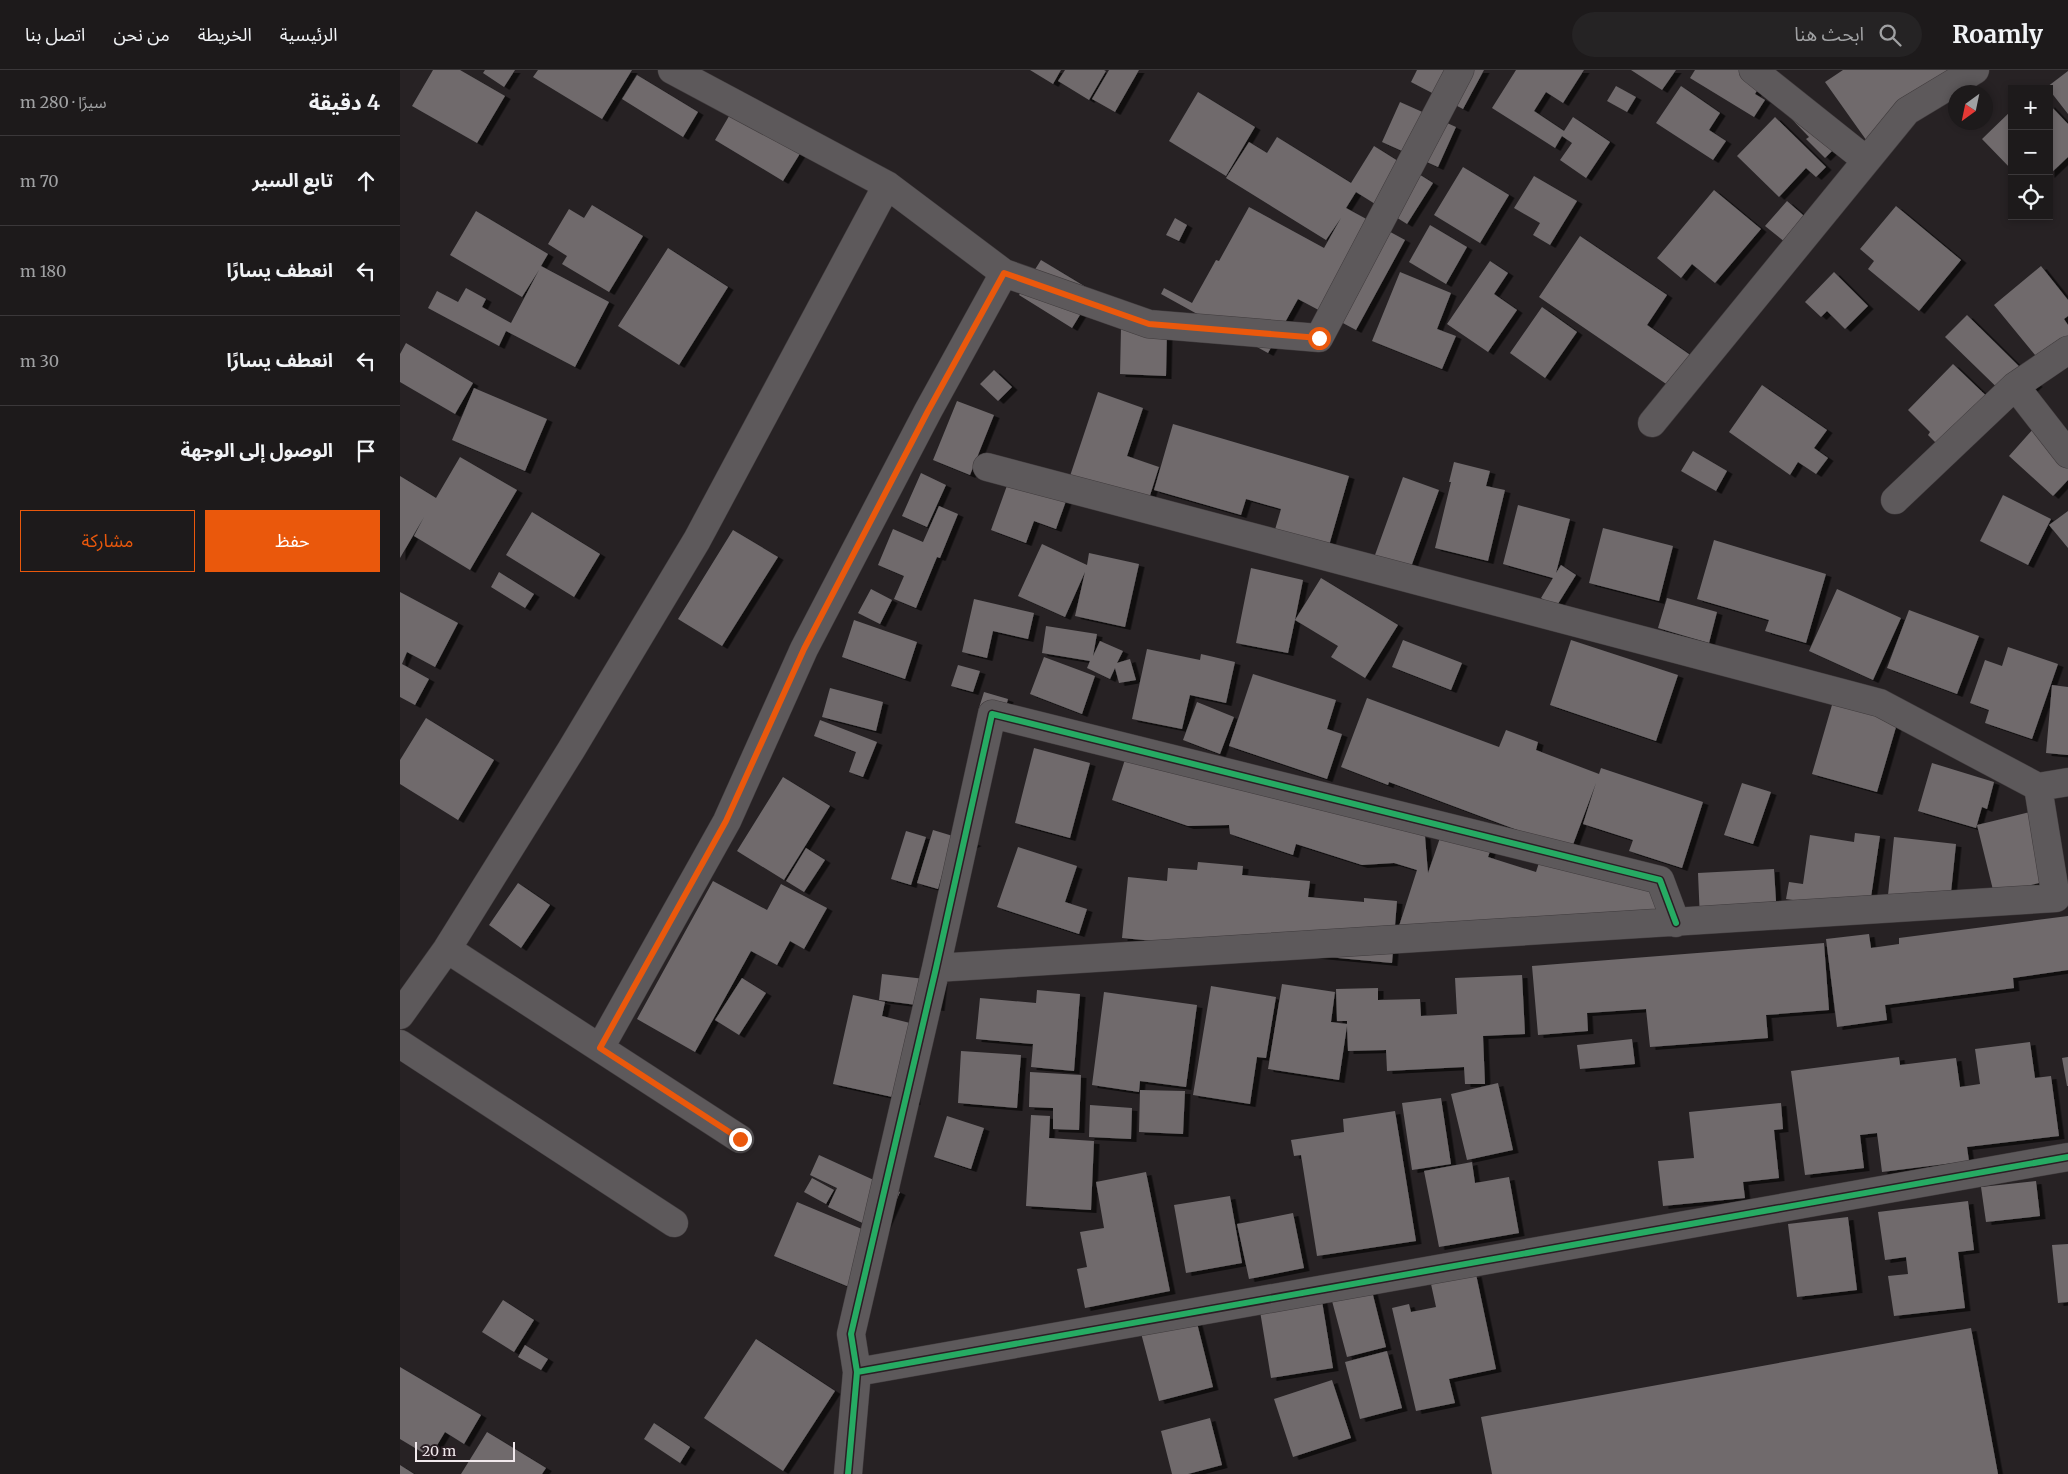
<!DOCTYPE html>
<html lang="ar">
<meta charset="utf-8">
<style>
:root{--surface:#1d1a1b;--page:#252324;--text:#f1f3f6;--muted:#a0a1a3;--line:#3b383a;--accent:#ea580c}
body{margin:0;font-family:Merriweather,"Noto Sans Arabic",serif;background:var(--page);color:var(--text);direction:rtl}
.controls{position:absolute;right:15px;top:15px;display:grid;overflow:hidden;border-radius:0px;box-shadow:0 2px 8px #0003}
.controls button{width:45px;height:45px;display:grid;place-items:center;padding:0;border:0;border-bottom:1px solid var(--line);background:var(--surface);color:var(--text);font:25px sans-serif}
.compass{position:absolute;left:1548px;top:15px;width:45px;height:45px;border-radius:50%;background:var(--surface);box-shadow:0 2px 8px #0003;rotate:213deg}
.scale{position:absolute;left:15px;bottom:12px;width:100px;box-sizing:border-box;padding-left:5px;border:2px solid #f1e9ed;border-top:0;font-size:14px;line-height:18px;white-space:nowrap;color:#f1e9ed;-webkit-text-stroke:4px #2a1f24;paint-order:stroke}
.stop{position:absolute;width:15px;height:15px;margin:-11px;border:4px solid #ea580c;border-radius:50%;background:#fff}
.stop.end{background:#ea580c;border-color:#fff;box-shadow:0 1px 5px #0008}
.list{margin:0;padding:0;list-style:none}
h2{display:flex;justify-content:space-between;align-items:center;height:65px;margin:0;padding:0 20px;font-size:21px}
h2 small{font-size:16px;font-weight:400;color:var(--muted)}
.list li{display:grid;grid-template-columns:32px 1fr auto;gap:15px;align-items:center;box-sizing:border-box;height:90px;padding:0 20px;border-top:1px solid var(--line)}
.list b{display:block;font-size:19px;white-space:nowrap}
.list em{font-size:16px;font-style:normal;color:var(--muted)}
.actions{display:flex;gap:10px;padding:15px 20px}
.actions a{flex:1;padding:11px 0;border:1px solid var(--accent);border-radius:0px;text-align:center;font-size:18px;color:var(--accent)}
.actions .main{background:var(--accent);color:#fff}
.icon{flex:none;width:28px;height:28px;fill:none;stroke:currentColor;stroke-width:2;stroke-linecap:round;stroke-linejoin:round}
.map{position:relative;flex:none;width:1668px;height:1404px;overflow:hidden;direction:ltr}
header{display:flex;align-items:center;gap:30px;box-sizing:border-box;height:70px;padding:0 25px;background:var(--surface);border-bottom:1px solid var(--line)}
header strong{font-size:24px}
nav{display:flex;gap:28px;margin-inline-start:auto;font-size:18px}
.search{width:350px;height:45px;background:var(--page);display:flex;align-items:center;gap:12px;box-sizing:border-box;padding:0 18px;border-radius:28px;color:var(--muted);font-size:19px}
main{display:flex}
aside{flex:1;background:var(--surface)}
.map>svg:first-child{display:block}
.building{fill:#6f6a6c;filter:url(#shadow)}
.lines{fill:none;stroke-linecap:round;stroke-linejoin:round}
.street-casing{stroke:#413c3e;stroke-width:29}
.street{stroke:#5d595b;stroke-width:28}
.cycleway-casing{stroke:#2a1f24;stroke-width:9}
.cycleway{stroke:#26ab63;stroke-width:6}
.route{stroke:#ea580c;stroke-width:6}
</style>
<header>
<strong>Roamly</strong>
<div class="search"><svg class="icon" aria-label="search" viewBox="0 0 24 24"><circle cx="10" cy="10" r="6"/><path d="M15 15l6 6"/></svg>ابحث هنا</div>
<nav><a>الرئيسية</a><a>الخريطة</a><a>من نحن</a><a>اتصل بنا</a></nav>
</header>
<main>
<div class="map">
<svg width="1668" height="1404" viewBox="0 0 1668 1404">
<defs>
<filter id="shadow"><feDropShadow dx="5.5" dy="3" stdDeviation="0" flood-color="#0009"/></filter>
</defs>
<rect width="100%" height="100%" fill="#272224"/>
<path class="building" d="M 33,0 L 60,0 L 105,26 L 77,73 L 12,36 Z
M 85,0 L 115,0 L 104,17 L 83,3 Z
M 138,0 L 232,0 L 202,49 L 133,7 Z
M 630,0 L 661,0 L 653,14 Z
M 665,0 L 704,0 L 706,1 L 689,30 L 658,11 Z
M 709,0 L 739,0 L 715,42 L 692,29 Z
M 1017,0 L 1084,0 L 1063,39 L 1011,12 Z
M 1116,0 L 1184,0 L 1163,33 L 1146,22 L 1134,41 L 1164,61 L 1173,47 L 1210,72 L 1186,108 L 1160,90 L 1172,73 L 1162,66 L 1155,78 L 1092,38 Z
M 1231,0 L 1276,0 L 1262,20 Z
M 1295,0 L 1369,0 L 1355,24 L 1365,30 L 1354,47 L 1290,8 Z
M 1443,0 L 1574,0 L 1469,74 L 1425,12 Z
M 1668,1 L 1668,44 L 1647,17 Z
M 237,5 L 298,42 L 283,67 L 222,29 Z
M 1216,16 L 1236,27 L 1227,42 L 1207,31 Z
M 1281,16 L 1320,43 L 1309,60 L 1326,71 L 1313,90 L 1256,53 Z
M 798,22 L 855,57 L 826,106 L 769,71 Z
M 1000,32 L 1056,57 L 1038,97 L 982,72 Z
M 1649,34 L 1668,54 L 1668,87 L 1649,105 Z
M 1612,40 L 1612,100 L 1582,69 Z
M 332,41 L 401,82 L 383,111 L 315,70 Z
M 1385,42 L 1440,73 L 1425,88 L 1406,69 L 1409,67 Z
M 1375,47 L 1426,97 L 1416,107 L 1406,98 L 1379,127 L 1337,86 Z
M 877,67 L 951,113 L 974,76 L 1033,113 L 1007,154 L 956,122 L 946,138 L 1005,170 L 956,260 L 898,229 L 868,283 L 761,224 L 764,218 L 792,233 L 816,190 L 819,191 L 849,137 L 924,178 L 941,148 L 926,170 L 826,108 L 849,72 L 867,83 Z
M 1063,97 L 1109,125 L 1080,173 L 1034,145 Z
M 1134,106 L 1177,131 L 1150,175 L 1133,165 L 1140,153 L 1114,138 Z
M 1314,120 L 1361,159 L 1315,213 L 1292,194 L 1281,208 L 1257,188 Z
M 1387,131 L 1411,152 L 1391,177 L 1365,156 Z
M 192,135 L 243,166 L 209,222 L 162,194 L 167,186 L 148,174 L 169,139 L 184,148 Z
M 1496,136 L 1561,190 L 1519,241 L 1468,199 L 1474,191 L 1460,179 Z
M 76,141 L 148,184 L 141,196 L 209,232 L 175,297 L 106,261 L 99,276 L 28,238 L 37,221 L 58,232 L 66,218 L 86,229 L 82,237 L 111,253 L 139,200 L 122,227 L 50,185 Z
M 775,148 L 787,155 L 779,171 L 766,165 Z
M 1030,155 L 1067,177 L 1046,214 L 1009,192 Z
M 1180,166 L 1267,225 L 1247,255 L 1296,289 L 1275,320 L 1139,227 Z
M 268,178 L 328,217 L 279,295 L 218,256 Z
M 641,190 L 694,222 L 672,258 L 619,225 Z
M 1090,191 L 1108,203 L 1094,224 L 1117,240 L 1088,282 L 1047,254 Z
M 1641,196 L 1668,230 L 1668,246 L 1664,249 L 1668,255 L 1668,277 L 1644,296 L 1594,235 Z
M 1000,202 L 1051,223 L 1037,259 L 1056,266 L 1042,299 L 972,271 Z
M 1434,202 L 1468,236 L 1445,259 L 1427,241 L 1421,247 L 1405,232 Z
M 1142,237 L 1177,262 L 1145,308 L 1110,283 Z
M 1567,245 L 1637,314 L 1615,335 L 1545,267 Z
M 721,258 L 767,259 L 766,306 L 720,304 Z
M 6,273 L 73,313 L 55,344 L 0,312 L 0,284 Z
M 1553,294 L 1599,338 L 1551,388 L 1528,365 L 1530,362 L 1508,340 Z
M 594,300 L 612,317 L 598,331 L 580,314 Z
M 1362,315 L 1427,360 L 1414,378 L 1428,388 L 1416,404 L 1398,392 L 1390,405 L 1329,362 Z
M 74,318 L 147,349 L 125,401 L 52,370 Z
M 698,322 L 743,338 L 727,386 L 759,397 L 747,435 L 669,409 Z
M 557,331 L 594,345 L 570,405 L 533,390 Z
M 1643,348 L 1668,371 L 1668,410 L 1653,426 L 1609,386 Z
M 773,354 L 949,406 L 928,479 L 874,463 L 881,439 L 846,429 L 841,445 L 754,420 Z
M 1293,381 L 1327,401 L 1316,421 L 1281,401 Z
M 60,387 L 117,420 L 70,500 L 14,466 L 24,447 L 0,488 L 0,406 L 36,428 Z
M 1054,392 L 1090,401 L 1086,416 L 1105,420 L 1088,491 L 1035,478 L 1051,412 L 1049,412 Z
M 521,403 L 546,415 L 527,457 L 502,446 Z
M 1003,407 L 1039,420 L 1011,497 L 975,485 Z
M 609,410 L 666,431 L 656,459 L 634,451 L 626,473 L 591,460 Z
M 1603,425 L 1651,449 L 1628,495 L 1580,471 Z
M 1118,435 L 1170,449 L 1156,503 L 1161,495 L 1176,505 L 1156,537 L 1141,528 L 1153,508 L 1103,494 Z
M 539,436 L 558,444 L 540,488 L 537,487 L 516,538 L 494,529 L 504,506 L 478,495 L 493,459 L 523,472 Z
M 1668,441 L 1668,478 L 1649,455 Z
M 132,442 L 200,484 L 174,527 L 106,485 Z
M 1203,458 L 1273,476 L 1259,531 L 1189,513 Z
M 333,460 L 378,487 L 322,576 L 278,549 Z
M 1314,470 L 1426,504 L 1406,573 L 1365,561 L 1369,550 L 1297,529 Z
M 642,474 L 687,495 L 689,483 L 739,494 L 725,557 L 675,546 L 685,502 L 665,547 L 618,526 Z
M 851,498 L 903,510 L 895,550 L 921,508 L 998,555 L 965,608 L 931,587 L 938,576 L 895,550 L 888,583 L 836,573 Z
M 99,502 L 134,524 L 125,538 L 91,517 Z
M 471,519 L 492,530 L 480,554 L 458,543 Z
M 1437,519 L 1501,548 L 1473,610 L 1409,581 Z
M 0,522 L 58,553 L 35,597 L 7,582 L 2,594 L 29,609 L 15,635 L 0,627 Z
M 1267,528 L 1317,542 L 1309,573 L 1258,558 Z
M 574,529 L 634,543 L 628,569 L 593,561 L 587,588 L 562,582 Z
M 1509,540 L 1579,566 L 1557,624 L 1487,598 Z
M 454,550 L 517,572 L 505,609 L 442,587 Z
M 646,556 L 697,564 L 693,586 L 700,571 L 723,581 L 717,593 L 730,589 L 736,610 L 719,613 L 715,598 L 710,609 L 687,598 L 690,591 L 642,583 Z
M 1003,570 L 1062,593 L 1051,620 L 992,597 Z
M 1171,570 L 1278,605 L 1256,671 L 1150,635 Z
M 1608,577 L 1658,594 L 1632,669 L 1585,653 L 1589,640 L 1570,633 L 1585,590 L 1602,596 Z
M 747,579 L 800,590 L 801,584 L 835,592 L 826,633 L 790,625 L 782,659 L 732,649 Z
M 644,587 L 695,606 L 682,644 L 630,624 Z
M 558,595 L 580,601 L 573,622 L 551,616 Z
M 853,604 L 936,630 L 927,659 L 942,664 L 927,709 L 829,676 Z
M 1652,615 L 1668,617 L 1668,685 L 1646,683 Z
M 430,618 L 483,632 L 476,661 L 422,647 Z
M 584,622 L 608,629 L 603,648 L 578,641 Z
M 967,628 L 1099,677 L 1106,660 L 1138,672 L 1136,680 L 1199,704 L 1201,698 L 1303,732 L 1282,798 L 1229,781 L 1233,770 L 1183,754 L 1196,713 L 1171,780 L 989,712 L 988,715 L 941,697 Z
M 1434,628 L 1499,647 L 1477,722 L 1412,704 Z
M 797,632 L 834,647 L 820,684 L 783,670 Z
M 26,648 L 94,690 L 58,750 L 0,714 L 0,690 Z
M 420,650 L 477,672 L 463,707 L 449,702 L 456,682 L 414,666 Z
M 729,677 L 1025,766 L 1028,803 L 1044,756 L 1093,773 L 1088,787 L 1136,802 L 1144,777 L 1260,815 L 1264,857 L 999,856 L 1017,800 L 994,793 L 962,795 L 896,774 L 893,785 L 830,764 L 829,755 L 788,756 L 712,730 Z
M 634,678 L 690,693 L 670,768 L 615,753 Z
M 1532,693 L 1594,712 L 1587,739 L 1582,737 L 1576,758 L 1518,741 Z
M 383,707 L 430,736 L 384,810 L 337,781 Z
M 1342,713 L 1371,722 L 1353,774 L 1324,765 Z
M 1638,740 L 1655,809 L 1594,824 L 1577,755 Z
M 533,760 L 576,773 L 547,788 L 538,819 L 517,813 Z
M 506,761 L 526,767 L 511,815 L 491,809 Z
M 1455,763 L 1480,766 L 1469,841 L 1386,829 L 1389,812 L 1403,814 L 1410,765 L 1454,772 Z
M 1494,767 L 1556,774 L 1550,832 L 1488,825 Z
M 618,777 L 677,796 L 665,832 L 687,839 L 679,864 L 597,837 Z
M 406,778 L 425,790 L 404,822 L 386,811 Z
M 798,792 L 843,796 L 842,805 L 910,811 L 908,827 L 964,832 L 964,828 L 997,831 L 992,893 L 722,868 L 728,807 L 767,811 L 768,798 L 797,800 Z
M 1374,799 L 1377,847 L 1300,850 L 1298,803 Z
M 313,811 L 367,840 L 381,814 L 427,838 L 404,879 L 390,871 L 377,895 L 351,881 L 295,982 L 237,949 Z
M 118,813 L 150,835 L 121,878 L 89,855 Z
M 1668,846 L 1668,900 L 1613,908 L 1614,918 L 1485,935 L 1487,950 L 1437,957 L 1426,869 L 1469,864 L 1471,878 L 1499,874 L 1499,868 Z
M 1424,873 L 1429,940 L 1366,945 L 1368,968 L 1250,977 L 1246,939 L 1187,943 L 1188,961 L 1138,965 L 1132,896 Z
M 482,904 L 542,911 L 539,938 L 479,930 Z
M 1122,905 L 1125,964 L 1083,966 L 1085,1014 L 1065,1014 L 1064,997 L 987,1001 L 986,980 L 948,981 L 947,956 L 939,1010 L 868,999 L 882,914 L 935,922 L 931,952 L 947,954 L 947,951 L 937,951 L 936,919 L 978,918 L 978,930 L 1020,929 L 1021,946 L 1057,944 L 1055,908 Z
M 342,908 L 366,923 L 339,965 L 315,950 Z
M 811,916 L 876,927 L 866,988 L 857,987 L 850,1034 L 793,1025 Z
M 637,920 L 680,924 L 674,1001 L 631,997 L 633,974 L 576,969 L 580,928 L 636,933 Z
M 704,922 L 797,935 L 786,1017 L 740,1011 L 739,1022 L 692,1015 Z
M 453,925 L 485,932 L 482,946 L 510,953 L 515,1032 L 433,1014 Z
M 1232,969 L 1235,994 L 1180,999 L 1177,975 Z
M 1630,972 L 1635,1008 L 1651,1006 L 1659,1066 L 1567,1077 L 1569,1091 L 1482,1102 L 1477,1063 L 1460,1065 L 1464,1098 L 1405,1105 L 1391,1001 L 1499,987 L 1500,995 L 1556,988 L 1560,1017 L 1580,1014 L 1575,979 Z
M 561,981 L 621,985 L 617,1038 L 558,1033 Z
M 1668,987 L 1668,1016 L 1667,1016 L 1662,988 Z
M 630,1002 L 681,1005 L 679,1060 L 653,1059 L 653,1038 L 629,1037 Z
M 1098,1013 L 1113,1080 L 1067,1090 L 1051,1024 Z
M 740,1020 L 785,1021 L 783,1064 L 739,1062 Z
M 1041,1028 L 1051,1094 L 1012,1100 L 1002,1033 Z
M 1381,1033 L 1383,1059 L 1374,1060 L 1379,1108 L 1343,1112 L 1345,1128 L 1263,1136 L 1258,1091 L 1294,1088 L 1289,1042 Z
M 690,1035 L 732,1038 L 731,1069 L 689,1067 Z
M 995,1041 L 1016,1171 L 917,1186 L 901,1085 L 894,1086 L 891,1070 L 944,1062 L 943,1049 Z
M 631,1045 L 650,1046 L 649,1068 L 694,1071 L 691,1140 L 626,1136 Z
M 547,1046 L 584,1058 L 571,1099 L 534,1087 Z
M 419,1085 L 500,1122 L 482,1162 L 428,1137 L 437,1118 L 410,1105 Z
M 1072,1092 L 1075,1113 L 1109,1107 L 1119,1163 L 1039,1177 L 1024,1101 Z
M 746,1102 L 770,1221 L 685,1238 L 677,1199 L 687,1197 L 680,1162 L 704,1158 L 696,1112 Z
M 412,1108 L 434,1120 L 426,1134 L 404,1122 Z
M 1636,1111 L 1640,1146 L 1586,1152 L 1581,1117 Z
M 830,1126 L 842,1193 L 786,1203 L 774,1135 Z
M 1568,1131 L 1574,1180 L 1558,1182 L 1565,1238 L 1494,1246 L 1488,1206 L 1508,1204 L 1506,1187 L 1485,1190 L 1478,1142 Z
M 397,1132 L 481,1167 L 459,1221 L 374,1186 Z
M 893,1143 L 904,1198 L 849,1209 L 837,1154 Z
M 1448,1147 L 1457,1220 L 1397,1227 L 1388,1154 Z
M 1668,1174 L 1668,1232 L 1658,1233 L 1652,1175 Z
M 1076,1204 L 1096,1299 L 1049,1309 L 1055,1333 L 1016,1341 L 992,1238 L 1009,1234 L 1011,1242 L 1036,1237 L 1031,1214 Z
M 972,1221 L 986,1277 L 947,1287 L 932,1231 Z
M 921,1225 L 933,1298 L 871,1308 L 859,1235 Z
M 103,1230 L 134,1250 L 114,1282 L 82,1262 Z
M 796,1249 L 813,1317 L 759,1331 L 741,1263 Z
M 1571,1258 L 1598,1404 L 1092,1404 L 1081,1347 Z
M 356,1269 L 435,1321 L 383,1401 L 304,1348 Z
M 125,1275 L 148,1289 L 141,1300 L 118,1287 Z
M 987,1281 L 1002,1338 L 960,1349 L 945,1292 Z
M 0,1297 L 81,1345 L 64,1374 L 45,1362 L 30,1387 L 0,1369 Z
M 932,1310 L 951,1368 L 893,1387 L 874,1329 Z
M 810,1348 L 822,1395 L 788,1404 L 772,1404 L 761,1361 Z
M 254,1353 L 290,1377 L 280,1393 L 244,1369 Z
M 87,1362 L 146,1398 L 142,1404 L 61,1404 Z
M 0,1395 L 14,1404 L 0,1404 Z"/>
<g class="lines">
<defs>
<path id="street" d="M 272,0 L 487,115 L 604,203 L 749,254 L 919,268 L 1060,0
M 1353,0 L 1466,90
M 1615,316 L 1668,384
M 1252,353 L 1507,41 L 1575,0
M 587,397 L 1480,633 L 1638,717 L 1668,712
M 1495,430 L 1615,316 L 1668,280
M 47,879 L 340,1069
M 536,898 L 1656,828 L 1638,717
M 0,945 L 47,879 L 171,680 L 297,470 L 487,115
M 0,974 L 274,1153
M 200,978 L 327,751 L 404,579 L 528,341 L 604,203
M 457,1302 L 451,1264 L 536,898 L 592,644 L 1260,810 L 1276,853
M 448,1404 L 457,1302 L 1668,1087"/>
</defs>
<use href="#street" class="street-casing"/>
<use href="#street" class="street"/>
<defs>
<path id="cycleway" d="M 457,1302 L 451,1264 L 536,898 L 592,644 L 1260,810 L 1276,853
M 448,1404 L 457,1302 L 1668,1087"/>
</defs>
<use href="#cycleway" class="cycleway-casing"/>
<use href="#cycleway" class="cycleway"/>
</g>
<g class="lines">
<path class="route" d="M 340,1069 L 200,978 L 326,751 L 404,579 L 528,341 L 604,203 L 749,254 L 919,268"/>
</g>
</svg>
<div class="controls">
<button>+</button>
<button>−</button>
<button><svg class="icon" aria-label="locate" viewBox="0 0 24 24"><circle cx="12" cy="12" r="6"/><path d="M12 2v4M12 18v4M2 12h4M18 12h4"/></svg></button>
</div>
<svg class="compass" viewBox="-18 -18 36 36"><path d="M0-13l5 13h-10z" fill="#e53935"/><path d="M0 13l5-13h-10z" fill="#a0a1a3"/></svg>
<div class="scale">20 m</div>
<div class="stop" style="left:919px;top:268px"></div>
<div class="stop end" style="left:340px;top:1069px"></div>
</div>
<aside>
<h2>4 دقيقة<small>سيرًا · 280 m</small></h2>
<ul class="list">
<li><svg class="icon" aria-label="ahead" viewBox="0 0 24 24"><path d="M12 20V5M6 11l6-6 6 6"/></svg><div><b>تابع السير</b></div><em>70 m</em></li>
<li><svg class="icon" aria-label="left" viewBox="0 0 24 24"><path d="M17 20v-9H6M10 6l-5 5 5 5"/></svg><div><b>انعطف يسارًا</b></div><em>180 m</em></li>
<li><svg class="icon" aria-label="left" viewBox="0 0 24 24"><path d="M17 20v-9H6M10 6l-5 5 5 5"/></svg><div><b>انعطف يسارًا</b></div><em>30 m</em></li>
<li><svg class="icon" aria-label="arrive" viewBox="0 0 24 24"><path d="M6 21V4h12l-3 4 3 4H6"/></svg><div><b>الوصول إلى الوجهة</b></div></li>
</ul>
<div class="actions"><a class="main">حفظ</a><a>مشاركة</a></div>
</aside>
</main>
